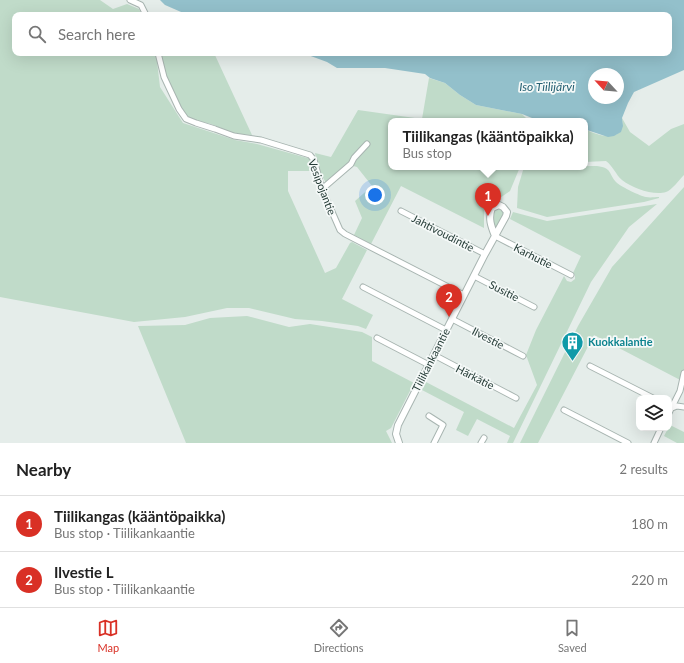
<!DOCTYPE html>
<meta charset="utf-8">
<style>
:root{--surface:#fff;--page:#f2f2f2;--text:#222;--muted:#767676;--line:#e0e0e0;--accent:#d93025}
body{margin:0;font-family:Lato,sans-serif;background:var(--page);color:var(--text)}
.controls{position:absolute;right:12px;bottom:12px;display:grid;overflow:hidden;border-radius:8px;box-shadow:0 4px 16px #0002}
.controls button{width:36px;height:36px;display:grid;place-items:center;padding:0;border:0;border-bottom:1px solid var(--line);background:var(--surface);color:var(--text);font:20px sans-serif}
.compass{position:absolute;left:588px;top:68px;width:36px;height:36px;border-radius:50%;background:var(--surface);box-shadow:0 4px 16px #0002;rotate:296deg}
.you{position:absolute;left:375px;top:195px;width:14px;height:14px;margin:-10px;border:3px solid #fff;border-radius:50%;background:#1a73e8;box-shadow:0 0 0 6px #1a73e833}
.badge{display:grid;place-items:center;width:26px;height:26px;border-radius:50%;background:var(--accent);color:#fff;font-size:13px;font-weight:700}
.pin{position:absolute;translate:-50% -33px;filter:drop-shadow(0 1px 2px #0008)}
.pin::after{content:'';position:absolute;top:21px;width:14px;height:12px;background:inherit;clip-path:polygon(0 0,100% 0,50% 100%)}
.popup{position:absolute;left:388px;top:118px;width:200px;height:52px;box-sizing:border-box;display:grid;place-content:center;border-radius:8px;background:var(--surface);filter:drop-shadow(0 1px 3px #0005);font-size:13px;white-space:nowrap;color:var(--muted)}
.popup b{font-size:15px;color:var(--text)}
.popup::after{content:'';position:absolute;left:50%;top:100%;margin-left:-8px;border:8px solid transparent;border-top-color:var(--surface)}
.list{margin:0;padding:0;list-style:none}
h2{display:flex;justify-content:space-between;align-items:center;height:52px;margin:0;padding:0 16px;font-size:17px}
h2 small{font-size:13px;font-weight:400;color:var(--muted)}
.list li{display:grid;grid-template-columns:26px 1fr auto;gap:12px;align-items:center;box-sizing:border-box;height:56px;padding:0 16px;border-top:1px solid var(--line)}
.list b{display:block;font-size:15px;white-space:nowrap}
.list p{margin:0;font-size:13px;white-space:nowrap;color:var(--muted)}
.list em{font-size:13px;font-style:normal;color:var(--muted)}
.icon{flex:none;width:22px;height:22px;fill:none;stroke:currentColor;stroke-width:2;stroke-linecap:round;stroke-linejoin:round}
.map{position:relative;flex:none;width:684px;height:443px;overflow:hidden}
.search{position:absolute;background:var(--surface);box-shadow:0 4px 16px #0002;left:12px;right:12px;top:12px;height:44px;display:flex;align-items:center;gap:10px;box-sizing:border-box;padding:0 14px;border-radius:8px;color:var(--muted);font-size:15px}
.sheet{height:164px;background:var(--surface)}
nav{display:flex;justify-content:space-around;align-items:center;box-sizing:border-box;height:56px;border-top:1px solid var(--line);background:var(--surface);font-size:11px;color:var(--muted)}
nav a{display:grid;justify-items:center;gap:2px}
nav .on{color:var(--accent)}
.map>svg:first-child{display:block}
.green{fill:#c0dbc9}
.water{fill:#93c0cb;fill-rule:evenodd}
.lines{fill:none;stroke-linecap:round;stroke-linejoin:round}
.minor-casing{stroke:#a8b5b1;stroke-width:7}
.tertiary-casing{stroke:#a8b5b1;stroke-width:8}
.minor{stroke:#fff;stroke-width:5}
.tertiary{stroke:#fff;stroke-width:6}
.labels{text-anchor:middle;stroke-width:3.5;stroke-linejoin:round;paint-order:stroke}
.street-label{font-size:11px;fill:#263d38;stroke:#f5f9f8}
.culture-label{font-size:11px;font-weight:bold;fill:#0d838f;stroke:#f5f9f8;text-anchor:start}
.water-label{font-size:12px;font-style:italic;fill:#266173;stroke:#f5f9f8}
</style>
<div class="map">
<svg width="684" height="443" viewBox="0 0 684 443">
<rect width="100%" height="100%" fill="#e5edea"/>
<path class="green" d="M 0,0 L 100,0 L 113,9 L 127,4 L 139,9 L 142,15 L 15,15 L 15,53 L 156,53 L 160,87 L 183,123 L 235,140 L 257,144 L 311,159 L 314,171 L 288,171 L 288,191 L 325,273 L 336,268 L 350,243 L 352,242 L 367,250 L 342,299 L 373,315 L 366,329 L 358,326 L 322,321 L 295,319 L 249,308 L 227,308 L 185,317 L 134,322 L 0,297 Z
M 160,53 L 214,53 L 252,135 L 236,134 L 211,124 L 194,120 L 185,115 L 165,74 Z
M 429,78 L 445,83 L 460,95 L 476,105 L 522,114 L 528,120 L 537,120 L 538,121 L 391,121 L 391,167 L 520,167 L 510,191 L 484,209 L 484,228 L 401,186 L 371,244 L 354,235 L 362,218 L 355,201 L 372,186 L 357,167 L 346,164 L 326,183 L 318,169 L 315,153 L 331,157 L 358,110 L 422,119 Z
M 622,118 L 630,132 L 649,146 L 671,129 L 684,124 L 684,175 C 679,180 672,190 666,192 C 654,196 632,188 622,180 C 616,175 613,166 606,161 L 585,162 L 585,129 C 599,137 626,143 622,118 Z
M 597,166 C 613,168 608,174 617,183 C 622,187 640,196 646,197 C 650,198 655,197 659,197 L 659,198 L 644,202 L 547,217 L 517,208 L 518,187 L 524,167 Z
M 684,187 L 684,382 L 594,335 L 538,443 L 520,443 L 578,326 L 612,267 Z
M 657,204 L 629,227 L 591,282 L 513,443 L 507,443 L 510,436 L 477,419 L 468,436 L 456,430 L 464,412 L 422,390 L 426,382 L 514,428 L 537,385 L 526,355 L 536,330 L 564,276 L 567,281 L 571,282 L 575,279 L 575,275 L 573,273 L 581,256 L 510,219 L 513,212 L 547,221 Z
M 498,207 L 503,210 L 503,214 L 501,221 L 494,231 L 492,211 Z
M 247,316 L 289,327 L 310,324 L 362,332 L 372,337 L 372,361 L 414,383 L 391,428 L 386,431 L 392,443 L 186,443 L 138,326 L 185,325 L 210,318 Z
M 670,425 L 684,432 L 684,443 L 677,443 L 664,436 Z"/>
<path class="water" d="M 160,0 L 684,0 L 684,70 L 634,92 L 628,103 L 622,118 L 623,126 L 621,132 L 614,136 L 608,137 L 587,130 L 585,129 L 585,121 L 574,121 L 570,119 L 564,121 L 538,121 L 537,120 L 522,114 L 476,105 L 460,95 L 445,83 L 430,78 L 425,74 L 385,68 L 337,68 L 327,62 L 308,55 L 294,53 L 669,53 L 669,15 L 188,15 L 165,5 ZM 594,74 L 618,74 L 618,98 L 594,98 Z"/>
<g class="lines">
<defs>
<path id="minor" d="M 130,0 L 141,5 L 146,15
M 158,53 L 164,77 L 179,109 L 186,119 L 196,123 L 215,129 L 234,136 L 261,140 L 310,155 L 314,160 L 322,189 L 340,230 L 345,234 L 464,295
M 322,189 L 351,164 L 354,158 L 367,144
M 401,211 L 485,254
M 495,236 L 571,275
M 474,276 L 534,307
M 363,287 L 446,330
M 452,319 L 523,356
M 377,338 L 429,365
M 434,355 L 516,398
M 590,366 L 653,398
M 672,408 L 677,406 L 684,407
M 564,410 L 628,443
M 669,413 L 680,391 L 684,373
M 429,416 L 443,425 L 434,443
M 481,443 L 484,438
M 654,443 L 661,428"/>
<path id="tertiary" d="M 399,443 L 396,434 L 398,425 L 485,254 L 506,216 L 507,212 L 503,207 L 499,205 L 492,208 C 488,218 491,226 495,236"/>
</defs>
<use href="#minor" class="minor-casing"/>
<use href="#tertiary" class="tertiary-casing"/>
<use href="#minor" class="minor"/>
<use href="#tertiary" class="tertiary"/>
</g>
<defs>
<symbol id="building-pin" viewBox="-11 -11 22 30"><path d="M0 17L-7.5 6A9.5 9.5 0 1 1 7.5 6Z" fill="#0f9aa8" stroke="#f5f9f8"/><path d="M-4-6H4V6H1V3H-1V6H-4ZM-2.5-4.3h1.7v1.8h-1.7ZM.8-4.3h1.7v1.8H.8ZM-2.5-1h1.7V.8h-1.7ZM.8-1h1.7V.8H.8Z" fill="#fff"/></symbol>
</defs>
<g fill-rule="evenodd">
<use href="#building-pin" x="560" y="330" width="25" height="34"/>
</g>
<g class="labels">
<g class="street-label">
<text transform="translate(322 187) rotate(69)" y="4">Vesipojantie</text>
<text transform="translate(443 233) rotate(27)" y="4">Jahtivoudintie</text>
<text transform="translate(533 256) rotate(27)" y="4">Karhutie</text>
<text transform="translate(504 291) rotate(27)" y="4">Susitie</text>
<text transform="translate(488 338) rotate(27)" y="4">Ilvestie</text>
<text transform="translate(431 360) rotate(-63)" y="4">Tiilikankaantie</text>
<text transform="translate(475 377) rotate(27)" y="4">Härkätie</text>
</g>
<g class="culture-label">
<text x="588" y="346">Kuokkalantie</text>
</g>
<g class="water-label">
<text x="547" y="91">Iso Tiilijärvi</text>
</g>
</g>
</svg>
<div class="controls">
<button><svg class="icon" aria-label="layers" viewBox="0 0 24 24"><path d="M12 4l9 5-9 5-9-5zM3 14l9 5 9-5"/></svg></button>
</div>
<svg class="compass" viewBox="-18 -18 36 36"><path d="M0-13l5 13h-10z" fill="#e53935"/><path d="M0 13l5-13h-10z" fill="#767676"/></svg>
<div class="you"></div>
<div class="pin badge" style="left:488px;top:216px">1</div>
<div class="popup"><b>Tiilikangas (kääntöpaikka)</b>Bus stop</div>
<div class="pin badge" style="left:449px;top:317px">2</div>
<div class="search"><svg class="icon" aria-label="search" viewBox="0 0 24 24"><circle cx="10" cy="10" r="6"/><path d="M15 15l6 6"/></svg>Search here</div>
</div>
<section class="sheet">
<h2>Nearby<small>2 results</small></h2>
<ul class="list">
<li><span class="badge">1</span><div><b>Tiilikangas (kääntöpaikka)</b><p>Bus stop · Tiilikankaantie</p></div><em>180 m</em></li>
<li><span class="badge">2</span><div><b>Ilvestie L</b><p>Bus stop · Tiilikankaantie</p></div><em>220 m</em></li>
</ul>
</section>
<nav>
<a class="on"><svg class="icon" aria-label="map" viewBox="0 0 24 24"><path d="M3 6l6-2 6 2 6-2v14l-6 2-6-2-6 2zM9 4v14M15 6v14"/></svg>Map</a>
<a><svg class="icon" aria-label="directions" viewBox="0 0 24 24"><path d="M12 3l9 9-9 9-9-9zM9 14v-3h6M13 9l2 2-2 2"/></svg>Directions</a>
<a><svg class="icon" aria-label="saved" viewBox="0 0 24 24"><path d="M7 4h10v16l-5-4-5 4z"/></svg>Saved</a>
</nav>
